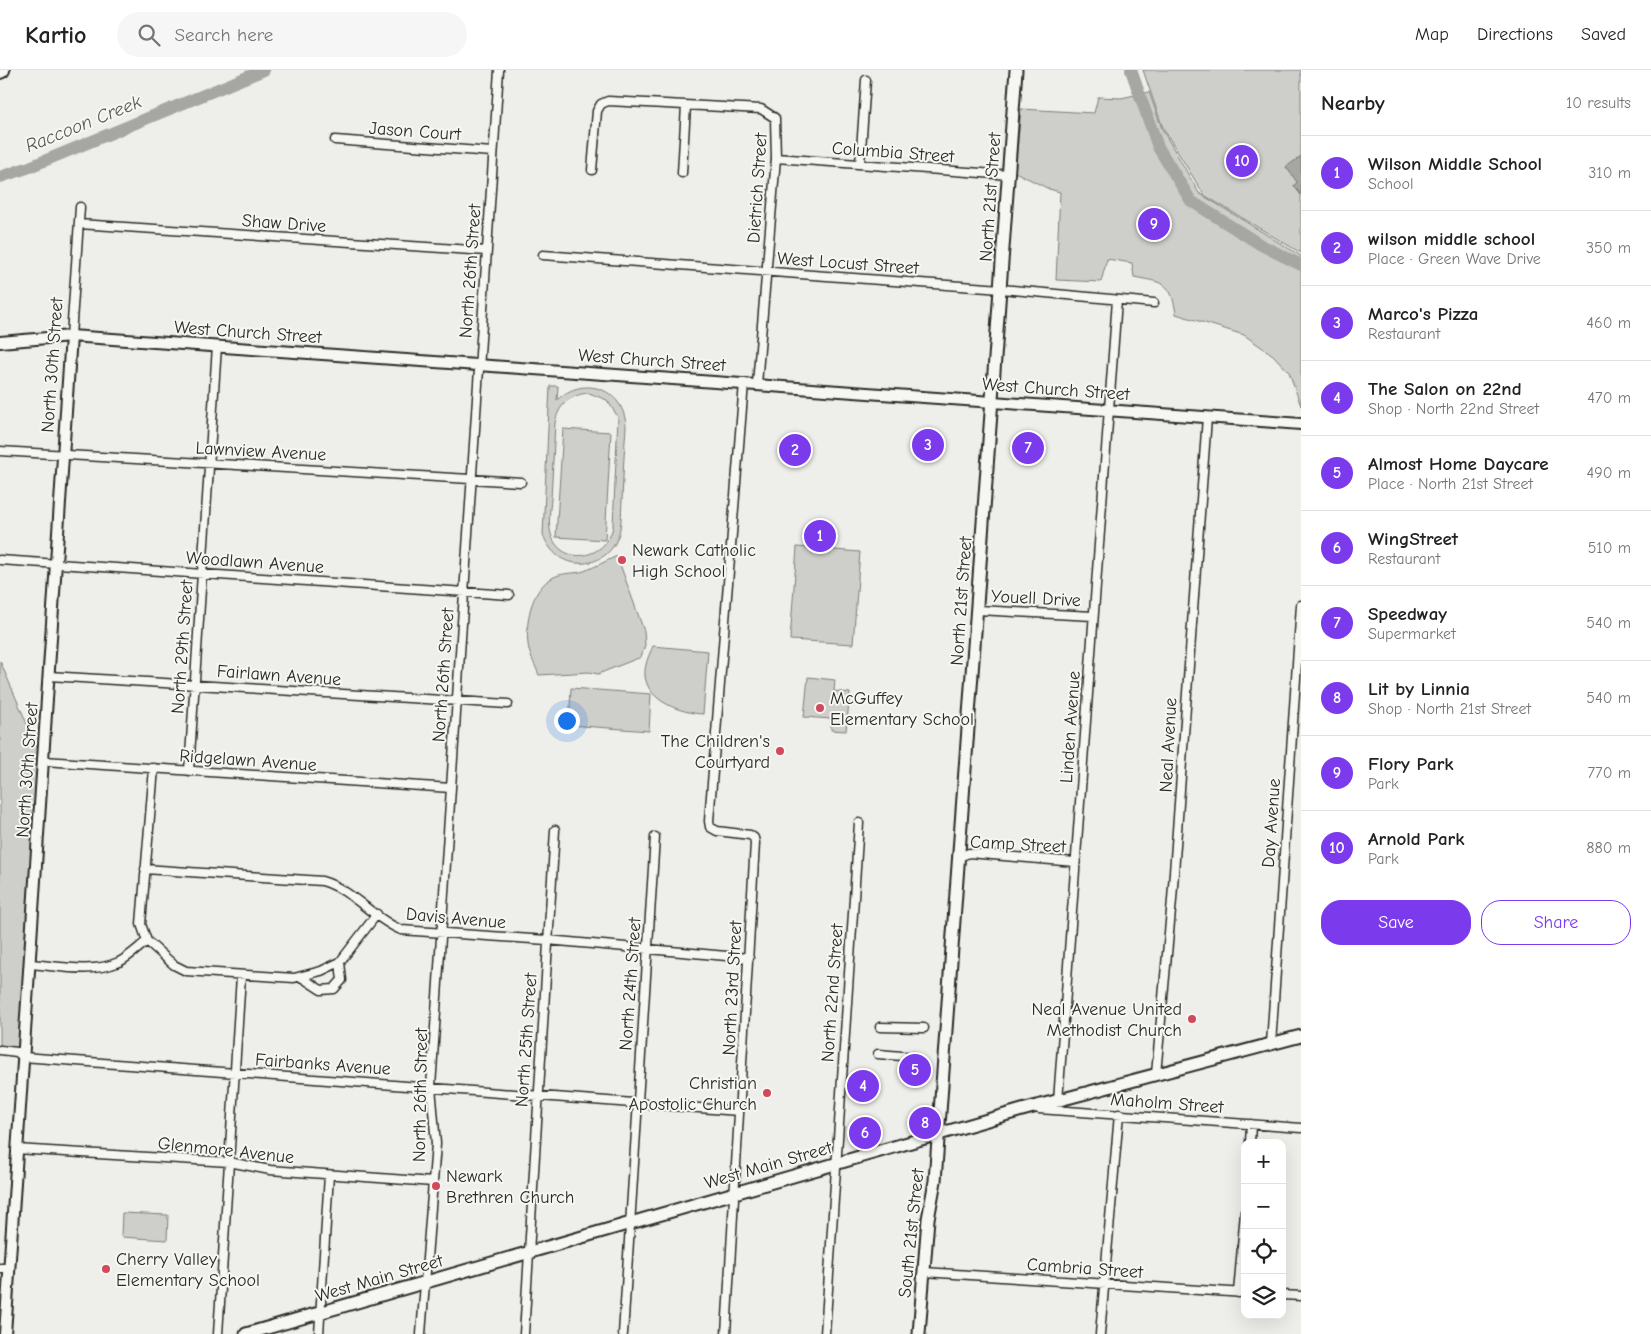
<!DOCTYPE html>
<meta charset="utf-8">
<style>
:root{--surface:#fff;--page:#f6f6f6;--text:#222;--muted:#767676;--line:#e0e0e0;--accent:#7c3aed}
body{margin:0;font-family:"Comic Neue",sans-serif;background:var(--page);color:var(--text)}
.controls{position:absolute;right:15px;bottom:15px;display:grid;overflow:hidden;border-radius:10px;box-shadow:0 5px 20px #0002}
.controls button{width:45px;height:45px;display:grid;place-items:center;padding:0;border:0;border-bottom:1px solid var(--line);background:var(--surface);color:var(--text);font:25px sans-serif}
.you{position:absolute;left:566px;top:650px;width:18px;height:18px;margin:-12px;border:4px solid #fff;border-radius:50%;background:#1a73e8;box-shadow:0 0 0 8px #1a73e833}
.badge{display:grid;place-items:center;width:32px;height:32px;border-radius:50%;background:var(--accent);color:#fff;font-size:16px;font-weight:700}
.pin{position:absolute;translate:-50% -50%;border:2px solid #fff;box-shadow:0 1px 5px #0006}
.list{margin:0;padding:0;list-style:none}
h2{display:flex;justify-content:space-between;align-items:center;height:65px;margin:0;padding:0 20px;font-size:21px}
h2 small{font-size:16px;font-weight:400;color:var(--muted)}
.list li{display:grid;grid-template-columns:32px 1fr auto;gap:15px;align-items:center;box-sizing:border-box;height:75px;padding:0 20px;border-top:1px solid var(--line)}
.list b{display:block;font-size:19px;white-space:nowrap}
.list p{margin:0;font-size:16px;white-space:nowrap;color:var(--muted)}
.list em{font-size:16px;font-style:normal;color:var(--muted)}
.actions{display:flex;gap:10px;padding:15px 20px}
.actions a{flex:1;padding:11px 0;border:1px solid var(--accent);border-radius:20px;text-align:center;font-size:18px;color:var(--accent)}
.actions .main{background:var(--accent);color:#fff}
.icon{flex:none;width:28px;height:28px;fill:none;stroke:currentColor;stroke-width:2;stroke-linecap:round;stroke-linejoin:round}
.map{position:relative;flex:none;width:1301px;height:1264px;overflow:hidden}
header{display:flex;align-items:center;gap:30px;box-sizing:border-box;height:70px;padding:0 25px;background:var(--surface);border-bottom:1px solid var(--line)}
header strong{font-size:24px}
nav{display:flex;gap:28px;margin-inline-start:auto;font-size:18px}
.search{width:350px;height:45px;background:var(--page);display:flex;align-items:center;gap:12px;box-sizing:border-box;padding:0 18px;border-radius:28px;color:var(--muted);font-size:19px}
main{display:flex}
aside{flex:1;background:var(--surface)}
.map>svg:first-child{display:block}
.green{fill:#cececa;stroke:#7c7c7a;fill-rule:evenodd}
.water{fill:#a6a6a3;stroke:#757573}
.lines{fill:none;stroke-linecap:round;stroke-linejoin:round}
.river{stroke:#a6a6a3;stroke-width:12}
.minor-casing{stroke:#2b2b2b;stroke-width:11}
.tertiary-casing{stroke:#2b2b2b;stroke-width:14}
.secondary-casing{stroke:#2b2b2b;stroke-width:15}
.motorway-casing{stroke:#2b2b2b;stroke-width:18}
.minor{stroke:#f6f6f2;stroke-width:8}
.tertiary{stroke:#f6f6f2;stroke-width:10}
.secondary{stroke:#f6f6f2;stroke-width:11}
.motorway{stroke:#f6f6f2;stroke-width:14}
.poi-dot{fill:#d1495b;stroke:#f6f6f2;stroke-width:2}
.labels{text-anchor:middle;stroke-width:4;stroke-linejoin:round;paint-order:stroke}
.street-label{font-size:18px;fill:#2b2b2b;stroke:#f6f6f2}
.poi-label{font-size:18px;fill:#2b2b2b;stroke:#f6f6f2;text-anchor:start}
.water-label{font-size:19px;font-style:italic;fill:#565655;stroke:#f6f6f2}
</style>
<header>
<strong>Kartio</strong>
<div class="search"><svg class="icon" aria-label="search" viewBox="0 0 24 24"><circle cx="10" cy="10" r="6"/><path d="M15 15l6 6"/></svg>Search here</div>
<nav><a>Map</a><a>Directions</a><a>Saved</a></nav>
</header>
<main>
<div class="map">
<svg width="1301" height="1264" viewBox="0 0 1301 1264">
<rect width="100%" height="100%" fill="#eeeeea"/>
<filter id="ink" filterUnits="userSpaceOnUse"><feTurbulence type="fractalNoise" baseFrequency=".02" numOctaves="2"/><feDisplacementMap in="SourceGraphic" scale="10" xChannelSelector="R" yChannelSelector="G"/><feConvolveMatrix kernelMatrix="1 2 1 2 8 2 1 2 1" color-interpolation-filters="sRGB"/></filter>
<g filter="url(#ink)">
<path class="green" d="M 1143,0 L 1301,0 L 1301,183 L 1204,125 L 1163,58 Z
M 1149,22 L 1162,59 L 1199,123 L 1301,186 L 1301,336 L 1289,302 L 1273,285 L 1244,265 L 1176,244 C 1171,211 1164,213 1134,207 L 1132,193 L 1107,189 L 1101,212 L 1056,210 L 1060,122 L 1049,119 L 1015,102 L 1021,39 L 1094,43 L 1098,27 L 1121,28 Z
M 550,316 L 558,316 L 557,330 C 584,304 625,319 626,357 C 624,382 623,406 622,431 C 621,443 622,458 617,469 C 611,485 594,495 577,493 C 560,492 549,480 543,465 ZM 589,323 L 607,330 L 618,347 L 613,456 C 608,489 561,498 551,464 C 548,453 550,440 551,429 C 552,404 554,378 555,353 C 558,335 571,324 589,323 Z
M 563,359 L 611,362 L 605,470 L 556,467 Z
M 797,477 L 860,482 L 853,574 L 790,570 Z
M 617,486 L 644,561 L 645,575 L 641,587 L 598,604 L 589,602 L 539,605 C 536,597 531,588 529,580 C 524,556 530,518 554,507 C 564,502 575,504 584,501 C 595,497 606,491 617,486 Z
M 653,576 L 708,581 L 703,644 C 682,643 648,632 645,606 C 644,596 649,585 653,576 Z
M 0,591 L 43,691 L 21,978 L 0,977 Z
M 808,607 L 835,610 L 834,621 L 850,623 L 846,661 L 831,660 L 831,649 L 804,647 Z
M 571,618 L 651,624 L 649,661 L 569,655 Z
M 122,1143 L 168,1145 L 167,1170 L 121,1167 Z"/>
<path class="water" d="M 1301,86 L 1301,125 L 1294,116 L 1297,112 L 1286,97 Z"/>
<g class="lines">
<path class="river" d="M 1131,0 L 1158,77 L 1191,131 L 1261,175 L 1301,195
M 0,107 L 27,98 L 264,0"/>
<defs>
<path id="minor" d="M 335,70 L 492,82
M 776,88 L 1009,105
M 860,94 L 866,10
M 592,100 L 597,41 L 601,34 L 608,31 L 761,39 L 775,48 L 776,88 L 757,314
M 682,103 L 686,36
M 79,154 L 487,181
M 543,185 L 1001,219 L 1154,233
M 71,266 L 80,137
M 0,381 L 521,412
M 0,490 L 509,525
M 978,540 L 1093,546
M 49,606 L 508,634
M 44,691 L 451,718
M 154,698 L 141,854 L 147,871 L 174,895 L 186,901 L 294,908 L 321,901 L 340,892 L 377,844
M 189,701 L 217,276
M 959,787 L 969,783 L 1075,792
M 145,799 L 322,811 C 353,820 372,848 401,860 L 547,870 L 749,888
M 30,894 C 59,896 91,904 119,892 C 129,887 138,878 147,871
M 301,907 L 321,920 L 334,919 L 342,910 L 340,892
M 880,957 L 924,958
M 1271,974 L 1301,535
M 0,980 L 17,982 L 23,987 L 739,1041
M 878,984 L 914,987
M 1156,1004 L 1172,830 L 1207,347
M 1058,1031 L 1117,230
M 1039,1039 L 1301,1058
M 1250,1073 L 1251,1054
M 16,1079 L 229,1092 L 270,1100 L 433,1112
M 0,1198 L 9,1198
M 924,1202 L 1245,1223
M 1238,1223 L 1245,1142
M 1282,1225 L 1301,1226
M 218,1264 L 241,906
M 319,1264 L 329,1105
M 421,1264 L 436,1074 L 431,1017 L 499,0
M 524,1264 L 555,760
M 623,1264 L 655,767
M 726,1264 L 755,773 L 754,768 L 750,765 L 717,761 L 710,757 L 709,751 L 744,313
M 825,1264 L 859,753
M 1100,1264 L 1119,1044"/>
<path id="tertiary" d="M 0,272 L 71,266 L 1301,354
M 5,1264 L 71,266"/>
<path id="secondary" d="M 246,1264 L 1022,1040 L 1301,966
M 919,1264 L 928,1149 L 935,1111 L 1016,0"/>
<path id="motorway" d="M 0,1 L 2,0"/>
</defs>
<use href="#minor" class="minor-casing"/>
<use href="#tertiary" class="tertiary-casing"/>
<use href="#secondary" class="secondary-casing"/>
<use href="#motorway" class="motorway-casing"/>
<use href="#minor" class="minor"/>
<use href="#tertiary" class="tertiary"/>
<use href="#secondary" class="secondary"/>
<use href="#motorway" class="motorway"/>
</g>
</g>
<g class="poi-dot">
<circle cx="622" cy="490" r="5"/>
<circle cx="820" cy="638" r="5"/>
<circle cx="780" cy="681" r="5"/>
<circle cx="1192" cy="949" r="5"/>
<circle cx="767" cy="1023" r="5"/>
<circle cx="436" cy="1116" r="5"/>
<circle cx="106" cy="1199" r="5"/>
</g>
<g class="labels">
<g class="street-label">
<text transform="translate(415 61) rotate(4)" y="6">Jason Court</text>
<text transform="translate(893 82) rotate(4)" y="6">Columbia Street</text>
<text transform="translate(757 118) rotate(-86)" y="6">Dietrich Street</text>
<text transform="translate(990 127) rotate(-86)" y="6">North 21st Street</text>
<text transform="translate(284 153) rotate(4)" y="6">Shaw Drive</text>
<text transform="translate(848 193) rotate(4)" y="6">West Locust Street</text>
<text transform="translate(470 201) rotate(-86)" y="6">North 26th Street</text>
<text transform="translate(248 262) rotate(4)" y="6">West Church Street</text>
<text transform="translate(652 290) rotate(4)" y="6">West Church Street</text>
<text transform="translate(52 295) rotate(-86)" y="6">North 30th Street</text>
<text transform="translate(1056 319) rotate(4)" y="6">West Church Street</text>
<text transform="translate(261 381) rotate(3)" y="6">Lawnview Avenue</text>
<text transform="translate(255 492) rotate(4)" y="6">Woodlawn Avenue</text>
<text transform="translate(1036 528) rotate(3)" y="6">Youell Drive</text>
<text transform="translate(961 531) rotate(-86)" y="6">North 21st Street</text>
<text transform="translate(182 577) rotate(-86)" y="6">North 29th Street</text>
<text transform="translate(279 605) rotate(4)" y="6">Fairlawn Avenue</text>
<text transform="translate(443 605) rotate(-86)" y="6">North 26th Street</text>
<text transform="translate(1070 657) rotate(-86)" y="6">Linden Avenue</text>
<text transform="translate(1168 675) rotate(-87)" y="6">Neal Avenue</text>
<text transform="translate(248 690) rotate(4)" y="6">Ridgelawn Avenue</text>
<text transform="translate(27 700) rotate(-86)" y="6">North 30th Street</text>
<text transform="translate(1271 753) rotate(-86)" y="6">Day Avenue</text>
<text transform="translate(1018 774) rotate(3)" y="6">Camp Street</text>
<text transform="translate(456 848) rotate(5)" y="6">Davis Avenue</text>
<text transform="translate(630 914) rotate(-86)" y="6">North 24th Street</text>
<text transform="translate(732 918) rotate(-87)" y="6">North 23rd Street</text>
<text transform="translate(832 923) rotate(-86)" y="6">North 22nd Street</text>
<text transform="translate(526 970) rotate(-86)" y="6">North 25th Street</text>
<text transform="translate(323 994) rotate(4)" y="6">Fairbanks Avenue</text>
<text transform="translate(420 1025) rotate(-89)" y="6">North 26th Street</text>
<text transform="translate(1167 1033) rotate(4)" y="6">Maholm Street</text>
<text transform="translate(226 1080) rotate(6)" y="6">Glenmore Avenue</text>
<text transform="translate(768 1095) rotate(-16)" y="6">West Main Street</text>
<text transform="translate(911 1163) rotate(-84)" y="6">South 21st Street</text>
<text transform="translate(1085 1198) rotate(4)" y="6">Cambria Street</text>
<text transform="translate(379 1208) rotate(-16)" y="6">West Main Street</text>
</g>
<g class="poi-label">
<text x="632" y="486">Newark Catholic<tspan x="632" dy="21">High School</tspan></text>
<text x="830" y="634">McGuffey<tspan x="830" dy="21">Elementary School</tspan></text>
<text x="770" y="677" text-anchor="end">The Children's<tspan x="770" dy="21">Courtyard</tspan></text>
<text x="1182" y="945" text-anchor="end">Neal Avenue United<tspan x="1182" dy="21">Methodist Church</tspan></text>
<text x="757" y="1019" text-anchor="end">Christian<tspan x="757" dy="21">Apostolic Church</tspan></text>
<text x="446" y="1112">Newark<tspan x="446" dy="21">Brethren Church</tspan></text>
<text x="116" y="1195">Cherry Valley<tspan x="116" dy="21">Elementary School</tspan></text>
</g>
<g class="water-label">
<text transform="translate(83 53) rotate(-22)" y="7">Raccoon Creek</text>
</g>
</g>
</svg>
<div class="controls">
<button>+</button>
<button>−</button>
<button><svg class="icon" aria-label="locate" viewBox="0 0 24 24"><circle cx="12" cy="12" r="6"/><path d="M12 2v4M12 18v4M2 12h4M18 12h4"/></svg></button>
<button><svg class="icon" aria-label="layers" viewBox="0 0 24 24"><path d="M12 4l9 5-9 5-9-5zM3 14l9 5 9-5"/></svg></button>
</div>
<div class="you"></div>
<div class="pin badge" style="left:820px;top:466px">1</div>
<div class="pin badge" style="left:795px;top:380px">2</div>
<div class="pin badge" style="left:928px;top:375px">3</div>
<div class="pin badge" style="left:863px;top:1016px">4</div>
<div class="pin badge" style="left:915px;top:1000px">5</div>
<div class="pin badge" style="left:865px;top:1063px">6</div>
<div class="pin badge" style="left:1028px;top:378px">7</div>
<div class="pin badge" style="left:925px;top:1053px">8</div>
<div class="pin badge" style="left:1154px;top:154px">9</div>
<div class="pin badge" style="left:1242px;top:91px">10</div>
</div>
<aside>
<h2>Nearby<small>10 results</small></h2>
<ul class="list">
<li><span class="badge">1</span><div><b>Wilson Middle School</b><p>School</p></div><em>310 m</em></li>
<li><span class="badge">2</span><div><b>wilson middle school</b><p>Place · Green Wave Drive</p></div><em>350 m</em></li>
<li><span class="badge">3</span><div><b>Marco's Pizza</b><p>Restaurant</p></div><em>460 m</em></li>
<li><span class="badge">4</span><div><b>The Salon on 22nd</b><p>Shop · North 22nd Street</p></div><em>470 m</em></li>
<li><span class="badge">5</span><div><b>Almost Home Daycare</b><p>Place · North 21st Street</p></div><em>490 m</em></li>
<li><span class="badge">6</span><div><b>WingStreet</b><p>Restaurant</p></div><em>510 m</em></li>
<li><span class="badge">7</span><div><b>Speedway</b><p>Supermarket</p></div><em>540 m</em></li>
<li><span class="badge">8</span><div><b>Lit by Linnia</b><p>Shop · North 21st Street</p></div><em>540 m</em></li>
<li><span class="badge">9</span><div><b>Flory Park</b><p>Park</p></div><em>770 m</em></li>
<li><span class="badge">10</span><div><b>Arnold Park</b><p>Park</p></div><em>880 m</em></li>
</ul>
<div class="actions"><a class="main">Save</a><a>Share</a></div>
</aside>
</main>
